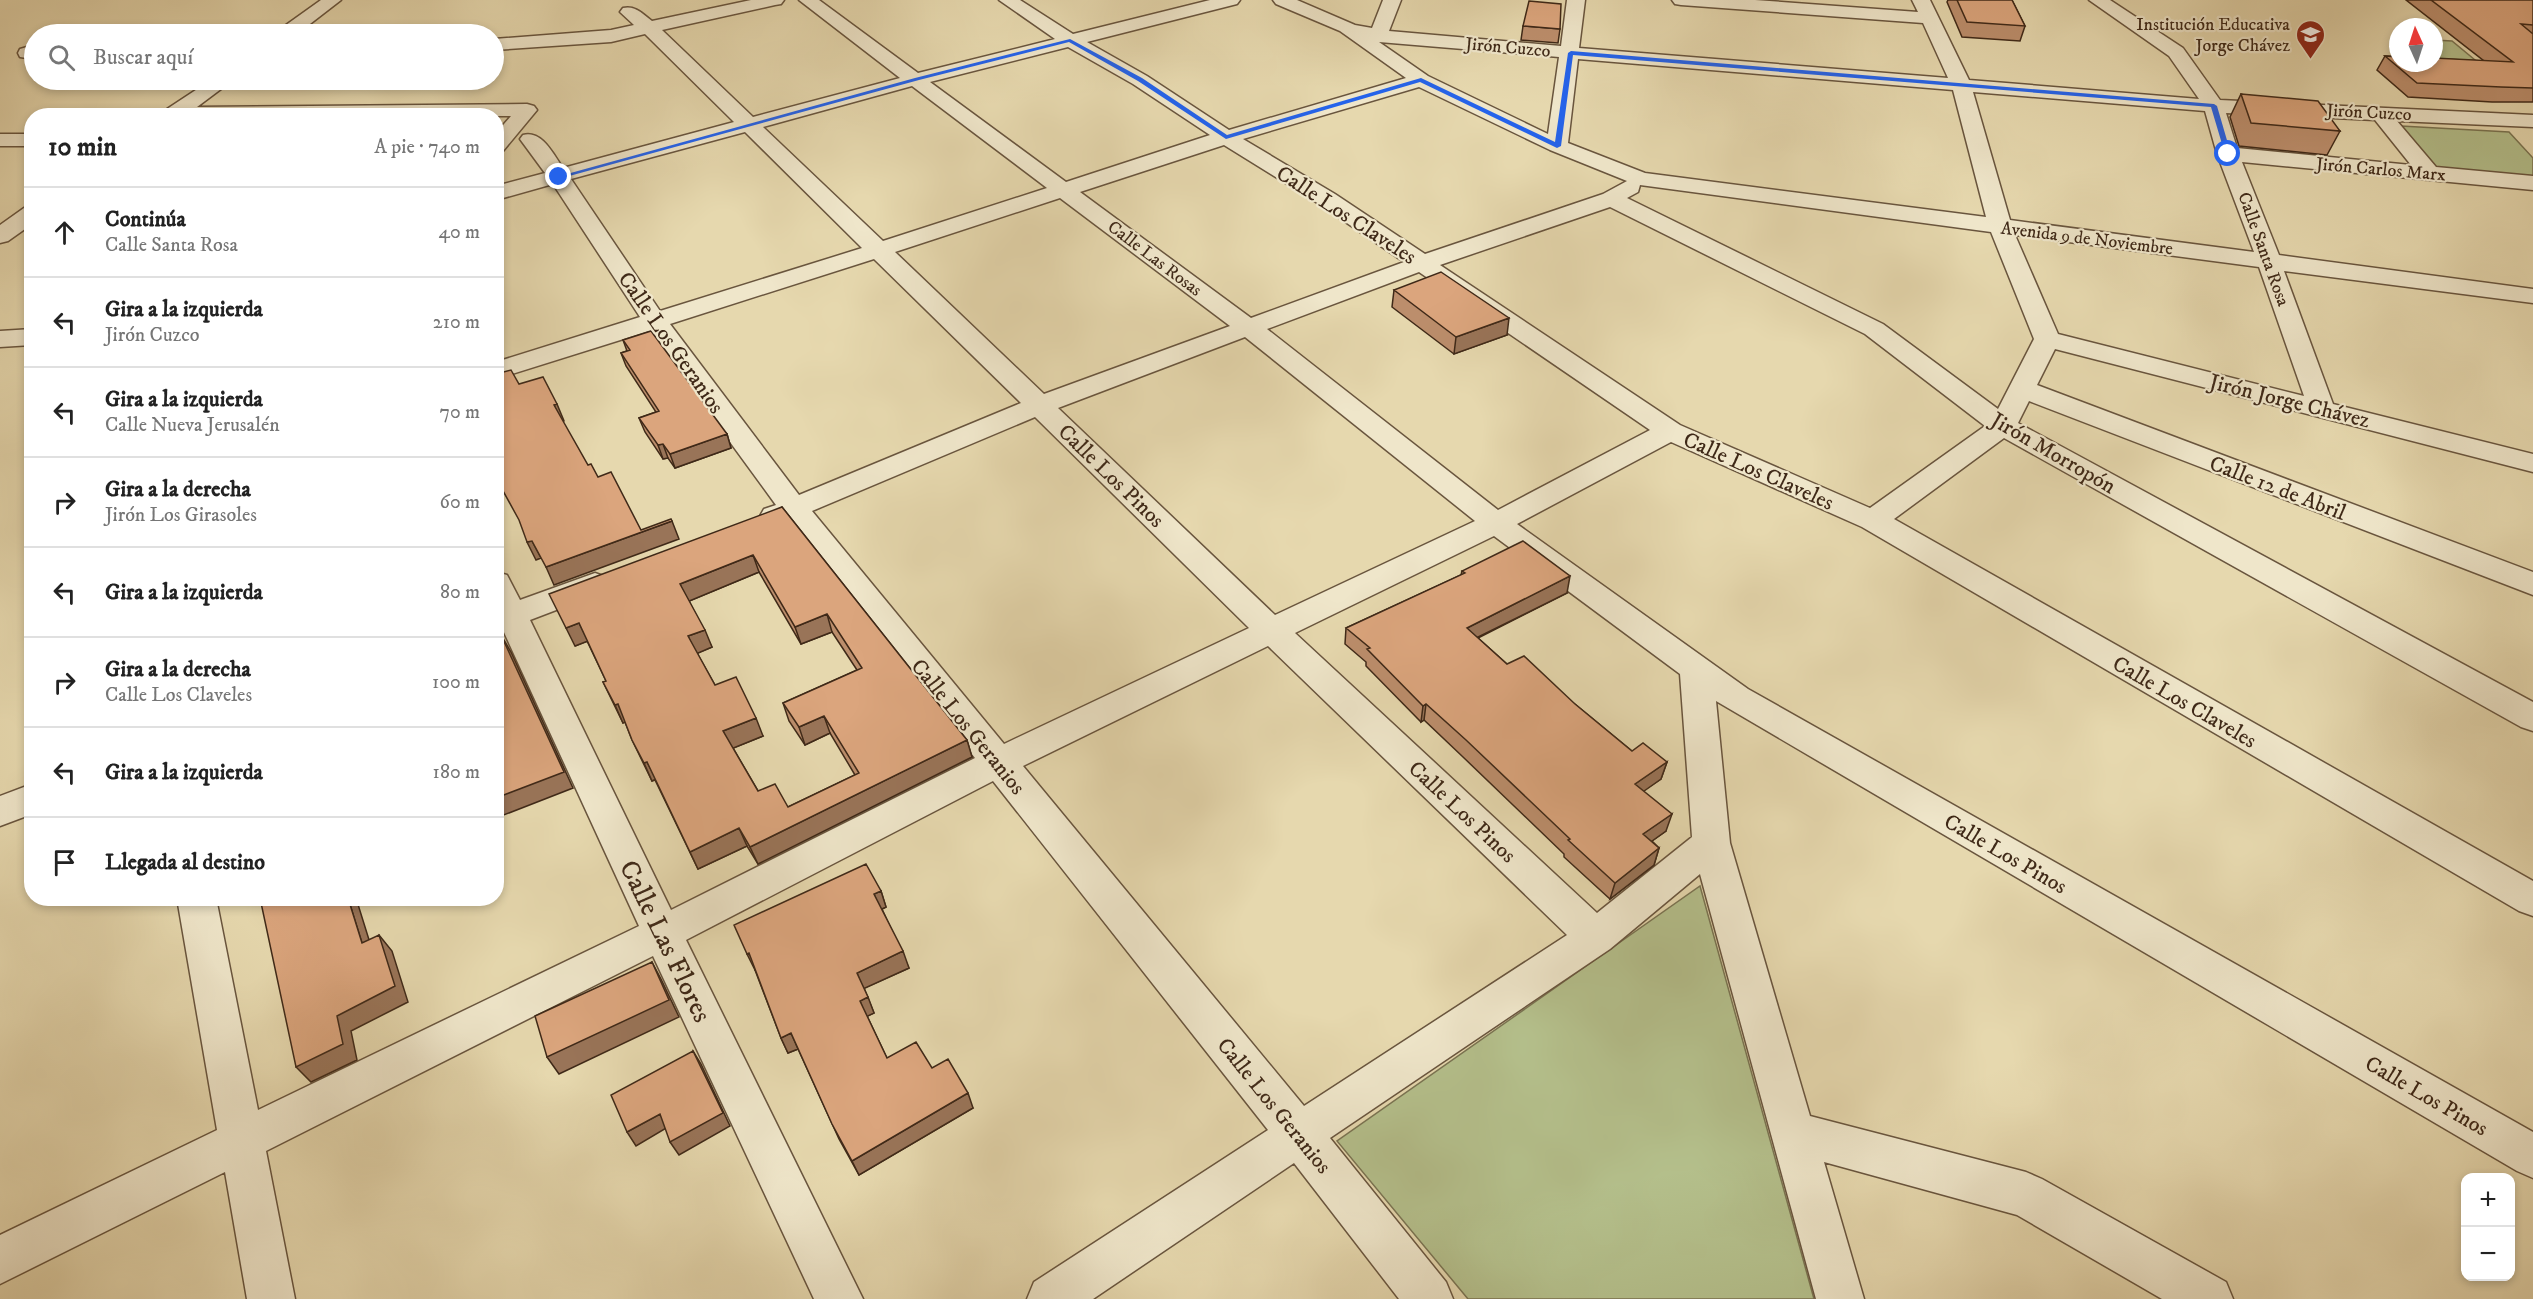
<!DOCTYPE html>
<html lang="es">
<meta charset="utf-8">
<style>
:root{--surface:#fff;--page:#f2f2f2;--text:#222;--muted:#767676;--line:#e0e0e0}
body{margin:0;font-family:"IM FELL DW Pica",serif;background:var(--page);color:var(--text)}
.controls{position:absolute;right:18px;bottom:18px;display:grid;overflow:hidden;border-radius:12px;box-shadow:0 3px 9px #0003}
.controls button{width:54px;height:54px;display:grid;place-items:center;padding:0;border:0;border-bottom:2px solid var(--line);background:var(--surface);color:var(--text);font:30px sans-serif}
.compass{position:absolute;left:2389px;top:18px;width:54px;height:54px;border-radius:50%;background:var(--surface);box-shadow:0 3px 9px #0003;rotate:357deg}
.stop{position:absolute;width:18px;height:18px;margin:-14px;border:4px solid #2563eb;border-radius:50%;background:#fff}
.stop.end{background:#2563eb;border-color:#fff;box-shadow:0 2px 6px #0008}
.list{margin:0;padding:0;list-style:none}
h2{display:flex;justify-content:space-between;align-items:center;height:78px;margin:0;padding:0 24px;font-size:26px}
h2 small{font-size:20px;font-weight:400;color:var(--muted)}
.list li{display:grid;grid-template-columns:39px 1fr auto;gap:18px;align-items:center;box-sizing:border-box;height:90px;padding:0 24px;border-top:2px solid var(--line)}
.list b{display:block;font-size:22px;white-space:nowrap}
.list p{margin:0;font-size:20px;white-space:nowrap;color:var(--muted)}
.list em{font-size:20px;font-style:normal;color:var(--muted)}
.icon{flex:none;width:33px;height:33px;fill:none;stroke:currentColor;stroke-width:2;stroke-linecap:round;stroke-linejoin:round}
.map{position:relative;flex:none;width:2533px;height:1299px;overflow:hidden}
.search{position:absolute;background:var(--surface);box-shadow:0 3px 9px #0003;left:24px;top:24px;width:480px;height:66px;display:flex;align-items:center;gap:15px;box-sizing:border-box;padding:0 21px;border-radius:33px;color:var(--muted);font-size:22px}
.panel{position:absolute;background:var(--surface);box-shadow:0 3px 9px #0003;left:24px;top:108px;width:480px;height:798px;border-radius:24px}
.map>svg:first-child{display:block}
.green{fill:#b4bf8b;stroke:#7a7452;stroke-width:1.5}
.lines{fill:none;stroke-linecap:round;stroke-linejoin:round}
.minor-casing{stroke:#69553e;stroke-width:3}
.minor{fill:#efe6ca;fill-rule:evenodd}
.wall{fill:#bc8e6c;stroke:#3f2918;stroke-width:1.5;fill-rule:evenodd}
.shaded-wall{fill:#997458;stroke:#3f2918;stroke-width:1.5}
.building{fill:#dba57d;stroke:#3f2918;stroke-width:1.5;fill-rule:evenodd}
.route{fill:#2563eb}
.labels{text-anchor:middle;stroke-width:4.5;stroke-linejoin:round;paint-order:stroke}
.far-poi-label{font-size:18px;fill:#3f2918;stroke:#efe6ca;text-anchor:end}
.far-street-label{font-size:18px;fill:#3f2918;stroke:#efe6ca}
.street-label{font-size:22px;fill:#3f2918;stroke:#efe6ca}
.near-street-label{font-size:27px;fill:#3f2918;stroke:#efe6ca}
</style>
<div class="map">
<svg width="2533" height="1299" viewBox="0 0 2533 1299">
<rect width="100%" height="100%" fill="#e6d8ae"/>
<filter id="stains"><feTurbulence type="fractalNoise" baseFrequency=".00333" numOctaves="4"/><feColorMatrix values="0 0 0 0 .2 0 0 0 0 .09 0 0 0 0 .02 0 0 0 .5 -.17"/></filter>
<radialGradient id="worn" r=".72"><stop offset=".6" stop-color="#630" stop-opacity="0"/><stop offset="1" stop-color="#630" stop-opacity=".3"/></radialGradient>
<path class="green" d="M 2434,40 L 2452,41 L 2492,74 L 2434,63 Z
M 2401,126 L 2509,132 L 2533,158 L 2533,177 L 2438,169 Z
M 1700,886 L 1814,1299 L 1468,1299 L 1337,1141 Z"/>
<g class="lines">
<defs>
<path id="minor" d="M 321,0 L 341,0 L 297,34 L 277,34 L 279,30 Z
M 751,0 L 784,0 L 781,4 L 775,5 L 662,30 L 753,117 L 900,78 L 799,0 L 819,0 L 918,73 L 1055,39 L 999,0 L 1020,0 L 1073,34 L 1210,0 L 1240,0 L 1237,4 L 1087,42 L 1147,76 L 1229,130 L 1406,78 L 1340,31 L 1276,4 L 1273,0 L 1297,0 L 1355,25 L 1372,28 L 1383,0 L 1401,0 L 1389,31 L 1561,46 L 1567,0 L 1585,0 L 1579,48 L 1948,78 L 1923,23 L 1681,5 L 1675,4 L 1672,0 L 1755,0 L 1918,12 L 1912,0 L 1930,0 L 1969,80 L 2199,99 L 2169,56 L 2089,0 L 2110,0 L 2183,48 L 2220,100 L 2533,115 L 2533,127 L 2397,121 L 2436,167 L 2533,176 L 2533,190 L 2242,162 L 2279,255 L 2533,289 L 2533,303 L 2284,271 L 2333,404 L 2533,454 L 2533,472 L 2055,349 L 2037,385 L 2533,572 L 2533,595 L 2029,401 L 2018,423 L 2533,702 L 2533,731 L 2521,727 L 2004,438 L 1894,519 L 2533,881 L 2533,916 L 2519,911 L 1862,527 L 1671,442 L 1517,524 L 1748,689 L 2533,1132 L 2533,1178 L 2517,1171 L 1716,701 L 1730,843 L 1810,1116 L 2026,1172 L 2042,1179 L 2226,1282 L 2233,1299 L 2162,1299 L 2017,1215 L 1824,1162 L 1864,1299 L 1816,1299 L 1700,874 L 1610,949 L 1330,1138 L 1446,1282 L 1453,1299 L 1399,1299 L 1294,1163 L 1093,1299 L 1027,1299 L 1034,1282 L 1268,1130 L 993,781 L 686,940 L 863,1299 L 814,1299 L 653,956 L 266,1151 L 295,1299 L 247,1299 L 225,1172 L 0,1284 L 0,1235 L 217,1130 L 177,898 L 216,898 L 258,1110 L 639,926 L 503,630 L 496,632 L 496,572 L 507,575 L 520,600 L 595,573 L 606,577 L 611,584 L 606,591 L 530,620 L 671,910 L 975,758 L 788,522 L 775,526 L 764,523 L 760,516 L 764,509 L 776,505 L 649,331 L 496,379 L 496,362 L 640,317 L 553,184 L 496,200 L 496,186 L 545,173 L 520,139 L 523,135 C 542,130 553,154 563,168 L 734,122 L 645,34 L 611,42 L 494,50 L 494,39 L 611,30 L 634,25 L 620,12 L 623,8 C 635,5 643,14 652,21 ZM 1379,42 L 1559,57 L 1548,134 L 1428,76 ZM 1068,47 L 1133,84 L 1210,135 L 1066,182 L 930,82 ZM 1578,59 L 1953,90 L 1986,217 L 1645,173 L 1568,143 ZM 912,86 L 1047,188 L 883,241 L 763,127 ZM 1419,87 L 1550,150 L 1627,181 L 1603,194 L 1425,254 L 1335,194 L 1243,139 ZM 1973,92 L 2205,111 L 2217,154 L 2254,252 L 2010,220 ZM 2226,113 L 2375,120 L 2411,165 L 2237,148 ZM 745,132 L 862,248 L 660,311 L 571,179 ZM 1224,145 L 1319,204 L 1404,262 L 1251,318 L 1080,192 ZM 1640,185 L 1991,232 L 2034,339 L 1998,409 L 1883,324 L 1627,198 L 1638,192 ZM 1060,198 L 1230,326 L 1044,394 L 895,252 ZM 1610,207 L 1865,334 L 1985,426 L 1870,508 L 1680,425 L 1440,265 ZM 2015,235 L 2259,267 L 2304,396 L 2058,334 ZM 874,259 L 1021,403 L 799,495 L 670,324 ZM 1419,272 L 1650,430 L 1498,510 L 1267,329 ZM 1245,337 L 1475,521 L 1275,615 L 1058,408 ZM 1035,417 L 1249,628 L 1004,744 L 812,511 ZM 1494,536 L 1680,674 L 1692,837 L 1597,913 L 1295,633 ZM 1268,646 L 1567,935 L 1304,1106 L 1023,766 Z
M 27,47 L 34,47 L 34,59 L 20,57 L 18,53 L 20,49 Z
M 211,80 L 233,80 L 197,107 L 527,104 L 534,106 L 537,110 L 503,151 L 496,153 L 496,133 L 511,116 L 162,116 L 167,109 Z
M 0,134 L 32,134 L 32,146 L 0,146 Z
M 32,206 L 32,224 L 8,241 L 0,243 L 0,225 L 24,208 Z
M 32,329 L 32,345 L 0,347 L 0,331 Z
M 32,784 L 32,814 L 0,826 L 0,796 Z"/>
</defs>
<use href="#minor" class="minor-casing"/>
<use href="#minor" class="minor"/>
</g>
<path class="wall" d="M 1948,0 L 2012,0 L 2025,26 L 2020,41 L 1962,37 L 1947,2 Z
M 2406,0 L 2533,0 L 2533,102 L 2492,102 L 2408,97 L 2377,70 L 2385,56 L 2484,61 Z
M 1523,26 L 1560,29 L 1558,43 L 1521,40 Z
M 2241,94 L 2340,131 L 2327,155 L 2239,146 L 2230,117 Z
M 1394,290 L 1507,335 L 1454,354 L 1392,307 Z
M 623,340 L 727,434 L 731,448 L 675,468 L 668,458 L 663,459 L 645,432 L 639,418 L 656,412 L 626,366 L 621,353 L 627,351 Z
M 782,507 L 967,740 L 972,757 L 758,864 L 747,846 L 698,869 L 655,780 L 652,781 L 632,740 L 625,722 L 623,723 L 603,682 L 606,681 L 587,641 L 575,646 ZM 759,572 L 801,644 L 832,632 L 857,670 L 783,703 L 789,721 L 805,745 L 830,733 L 855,775 L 788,807 L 758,791 L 733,748 L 763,736 L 715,685 L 697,653 L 712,647 L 689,601 Z
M 1462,571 L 1567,593 L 1478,638 L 1507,664 L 1575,704 L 1632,751 L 1667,762 L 1661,779 L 1643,791 L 1666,831 L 1652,841 L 1659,848 L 1654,865 L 1610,899 L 1564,857 L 1564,854 L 1463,757 L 1424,720 L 1421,722 L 1366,666 L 1366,662 L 1345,644 L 1346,628 L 1461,575 Z
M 881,891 L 886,907 L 882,909 L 909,968 L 864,988 L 874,1013 L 867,1016 L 887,1058 L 932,1068 L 973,1108 L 859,1175 L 839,1139 L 798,1049 L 788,1053 L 781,1038 L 755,970 Z"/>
<path class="shaded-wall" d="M 1509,318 L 1507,335 L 1454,354 L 1456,337 Z
M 557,404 L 564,421 L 562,422 L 554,405 Z
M 727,434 L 731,448 L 675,468 L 670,454 Z
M 663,444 L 668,458 L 663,459 L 658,445 Z
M 672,521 L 679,539 L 554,585 L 546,567 Z
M 532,541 L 541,558 L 536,560 L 527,542 Z
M 753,555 L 759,572 L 687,602 L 680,584 Z
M 1570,576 L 1567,593 L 1464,644 L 1467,628 Z
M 827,614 L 832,632 L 801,644 L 795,627 Z
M 579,623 L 588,641 L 575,646 L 566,628 Z
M 705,630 L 712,647 L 696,654 L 688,636 Z
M 501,635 L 511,652 L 573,788 L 496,818 Z
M 618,704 L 626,721 L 623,723 L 615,705 Z
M 1426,704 L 1424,720 L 1421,722 L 1423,706 Z
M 824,716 L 830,733 L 805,745 L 799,727 Z
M 756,718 L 763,736 L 731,749 L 723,731 Z
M 967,740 L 972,757 L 758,864 L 750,847 Z
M 647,762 L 656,779 L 652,781 L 644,763 Z
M 1667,762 L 1661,779 L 1630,801 L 1635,784 Z
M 1672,814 L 1666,831 L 1638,851 L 1643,834 Z
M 739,828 L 747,846 L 698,869 L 690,852 Z
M 1659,848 L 1654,865 L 1610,899 L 1615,883 Z
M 881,891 L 886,907 L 880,910 L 874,894 Z
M 348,898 L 356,898 L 375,959 L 362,943 Z
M 379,935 L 392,951 L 408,1002 L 351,1031 L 357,1060 L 311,1082 L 296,1067 Z
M 903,951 L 909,968 L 863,989 L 857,973 Z
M 749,953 L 757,969 L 755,970 L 747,954 Z
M 652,962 L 661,979 L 679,1017 L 559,1074 L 547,1057 Z
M 868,997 L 874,1013 L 866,1017 L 860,1001 Z
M 791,1033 L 798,1049 L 788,1053 L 781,1038 Z
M 693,1051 L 701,1064 L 730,1126 L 679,1155 L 670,1142 Z
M 968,1093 L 973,1108 L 859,1175 L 852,1161 Z
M 660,1114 L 668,1127 L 636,1146 L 627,1132 Z"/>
<path class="building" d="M 1957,0 L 2012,0 L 2025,26 L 1967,22 Z
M 2431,0 L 2533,0 L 2533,25 L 2521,24 L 2533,34 L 2533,88 L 2501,87 L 2417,83 L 2385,56 L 2398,57 L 2398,63 L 2434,63 L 2434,58 L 2513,62 Z
M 1529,1 L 1561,4 L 1560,29 L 1523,26 Z
M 2241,94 L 2318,101 L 2340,131 L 2251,123 Z
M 1441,272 L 1509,318 L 1456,337 L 1394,290 Z
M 651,331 L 727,434 L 670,454 L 663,444 L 658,445 L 639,418 L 659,411 L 621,353 L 630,350 L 623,340 Z
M 511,370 L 519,384 L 543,377 L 557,404 L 554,405 L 588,465 L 591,464 L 598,477 L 611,472 L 641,530 L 671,519 L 672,521 L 546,567 L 532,541 L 527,542 L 519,520 L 496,478 L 496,374 Z
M 782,507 L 967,740 L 750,847 L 739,828 L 690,852 L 647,762 L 644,763 L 632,740 L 618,704 L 615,705 L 603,682 L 606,681 L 579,623 L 566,628 L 549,594 ZM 753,555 L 795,627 L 827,614 L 862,668 L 783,703 L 799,727 L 824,716 L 859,773 L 788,807 L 775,784 L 758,791 L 723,731 L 756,718 L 736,677 L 715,685 L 688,636 L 705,630 L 680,584 Z
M 1523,541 L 1570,576 L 1467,628 L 1507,664 L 1524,656 L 1575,704 L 1632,751 L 1643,743 L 1667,762 L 1635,784 L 1672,814 L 1643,834 L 1659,848 L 1615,883 L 1568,840 L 1570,839 L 1466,740 L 1426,704 L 1423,706 L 1367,649 L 1370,648 L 1346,628 L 1465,573 L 1462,571 Z
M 501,635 L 564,772 L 496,798 L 496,637 Z
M 866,864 L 881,891 L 874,894 L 903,951 L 857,973 L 868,997 L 860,1001 L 887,1058 L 916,1042 L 932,1068 L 948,1059 L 968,1093 L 852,1161 L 832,1124 L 791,1033 L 781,1038 L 749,953 L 747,954 L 734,925 Z
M 260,898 L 348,898 L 362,943 L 379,935 L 395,986 L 337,1016 L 343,1044 L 296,1067 Z
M 652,962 L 669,1000 L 547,1057 L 535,1016 Z
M 693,1051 L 723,1113 L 670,1142 L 660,1114 L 627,1132 L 611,1095 Z"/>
<path class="route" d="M 1070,39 L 1142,78 L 1227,135 L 1421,78 L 1555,142 L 1568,53 L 1571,51 L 2214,104 L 2217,106 L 2231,154 L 2228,156 L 2225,154 L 2211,107 L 1573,55 L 1561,146 L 1557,148 L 1420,82 L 1226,139 L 1138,81 L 1069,42 L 919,80 L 562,178 L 556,177 L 915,78 Z"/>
<defs>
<symbol id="school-pin" viewBox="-11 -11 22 30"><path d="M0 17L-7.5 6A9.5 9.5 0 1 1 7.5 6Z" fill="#8f2418" stroke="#efe6ca"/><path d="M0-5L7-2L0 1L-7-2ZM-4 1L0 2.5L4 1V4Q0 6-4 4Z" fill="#fff"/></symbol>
</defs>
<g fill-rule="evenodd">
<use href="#school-pin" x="2294" y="18" width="33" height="45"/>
</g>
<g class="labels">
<g class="far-poi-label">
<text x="2290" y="30">Institución Educativa<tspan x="2290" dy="21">Jorge Chávez</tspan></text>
</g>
<g class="far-street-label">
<text transform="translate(1508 47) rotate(5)" y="6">Jirón Cuzco</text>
<text transform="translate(2369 112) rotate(3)" y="6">Jirón Cuzco</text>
<text transform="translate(2381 169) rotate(5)" y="6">Jirón Carlos Marx</text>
<text transform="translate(2087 238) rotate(7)" y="6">Avenida 9 de Noviembre</text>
<text transform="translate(2264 249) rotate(70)" y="6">Calle Santa Rosa</text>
<text transform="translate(1155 258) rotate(37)" y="6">Calle Las Rosas</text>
</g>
<g class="street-label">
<text transform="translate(1347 214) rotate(33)" y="8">Calle Los Claveles</text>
<text transform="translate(672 342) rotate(55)" y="8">Calle Los Geranios</text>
<text transform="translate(2290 400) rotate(14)" y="8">Jirón Jorge Chávez</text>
<text transform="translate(2054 452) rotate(30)" y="8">Jirón Morropón</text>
<text transform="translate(1759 470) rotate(24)" y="8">Calle Los Claveles</text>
<text transform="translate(1112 475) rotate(44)" y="8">Calle Los Pinos</text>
<text transform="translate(2278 487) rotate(21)" y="8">Calle 12 de Abril</text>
<text transform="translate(2185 701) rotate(30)" y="8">Calle Los Claveles</text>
<text transform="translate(969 726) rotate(51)" y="8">Calle Los Geranios</text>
<text transform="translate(1463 811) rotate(43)" y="8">Calle Los Pinos</text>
<text transform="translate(2006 853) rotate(30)" y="8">Calle Los Pinos</text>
<text transform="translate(2427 1095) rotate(30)" y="8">Calle Los Pinos</text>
<text transform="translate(1275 1105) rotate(51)" y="8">Calle Los Geranios</text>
</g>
<g class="near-street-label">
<text transform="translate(666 941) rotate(64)" y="9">Calle Las Flores</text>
</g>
</g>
<rect width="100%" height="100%" filter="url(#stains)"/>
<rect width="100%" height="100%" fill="url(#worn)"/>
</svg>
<div class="controls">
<button>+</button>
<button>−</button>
</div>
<svg class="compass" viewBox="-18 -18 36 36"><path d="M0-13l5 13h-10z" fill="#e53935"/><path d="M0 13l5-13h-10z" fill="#767676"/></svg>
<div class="stop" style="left:2228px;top:154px"></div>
<div class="stop end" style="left:559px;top:177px"></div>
<div class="search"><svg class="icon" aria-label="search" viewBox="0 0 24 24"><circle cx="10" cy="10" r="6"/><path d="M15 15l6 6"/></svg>Buscar aquí</div>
<section class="panel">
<h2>10 min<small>A pie · 740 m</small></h2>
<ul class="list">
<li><svg class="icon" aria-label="ahead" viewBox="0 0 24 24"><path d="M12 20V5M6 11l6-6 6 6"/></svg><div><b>Continúa</b><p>Calle Santa Rosa</p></div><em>40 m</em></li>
<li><svg class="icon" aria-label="left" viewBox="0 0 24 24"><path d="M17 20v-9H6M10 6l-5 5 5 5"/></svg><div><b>Gira a la izquierda</b><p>Jirón Cuzco</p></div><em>210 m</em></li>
<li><svg class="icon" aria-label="left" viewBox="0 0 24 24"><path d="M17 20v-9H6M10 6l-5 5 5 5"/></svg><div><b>Gira a la izquierda</b><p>Calle Nueva Jerusalén</p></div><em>70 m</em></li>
<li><svg class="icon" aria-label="right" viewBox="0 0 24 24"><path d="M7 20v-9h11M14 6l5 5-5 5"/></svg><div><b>Gira a la derecha</b><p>Jirón Los Girasoles</p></div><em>60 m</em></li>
<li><svg class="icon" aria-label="left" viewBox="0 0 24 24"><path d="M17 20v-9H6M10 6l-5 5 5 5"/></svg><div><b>Gira a la izquierda</b></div><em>80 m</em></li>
<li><svg class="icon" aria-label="right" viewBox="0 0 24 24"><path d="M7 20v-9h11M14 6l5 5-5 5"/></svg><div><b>Gira a la derecha</b><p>Calle Los Claveles</p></div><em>100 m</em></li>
<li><svg class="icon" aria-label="left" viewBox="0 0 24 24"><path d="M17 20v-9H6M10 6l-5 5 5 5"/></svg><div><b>Gira a la izquierda</b></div><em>180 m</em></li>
<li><svg class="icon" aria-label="arrive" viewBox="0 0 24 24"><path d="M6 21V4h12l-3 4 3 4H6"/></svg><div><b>Llegada al destino</b></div></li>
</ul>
</section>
</div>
